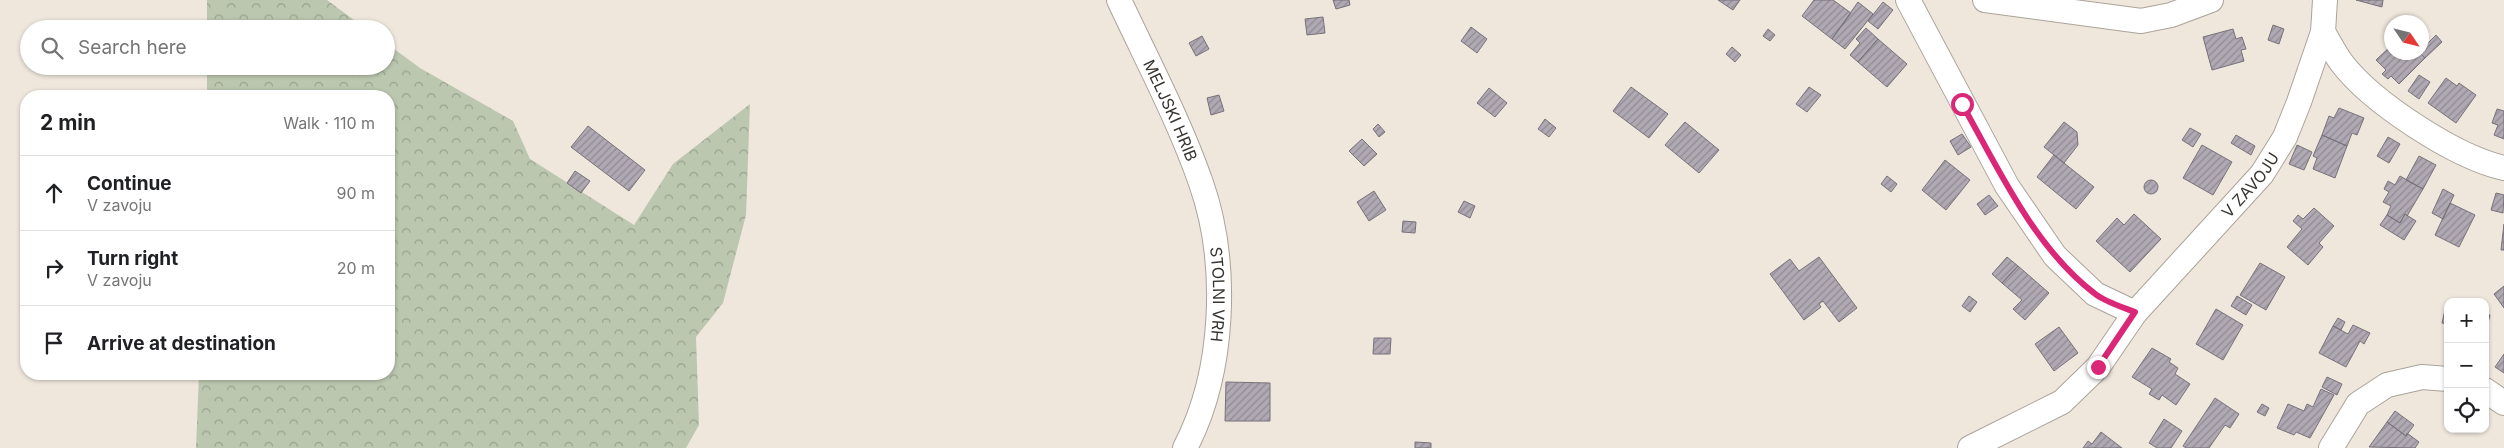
<!DOCTYPE html>
<meta charset="utf-8">
<style>
:root{--surface:#fff;--page:#f2f2f2;--text:#202124;--muted:#757577;--line:#e0e0e0}
body{margin:0;font-family:Inter,sans-serif;background:var(--page);color:var(--text)}
.controls{position:absolute;right:15px;bottom:15px;display:grid;overflow:hidden;border-radius:10px;box-shadow:0 1px 4px #0004}
.controls button{width:45px;height:45px;display:grid;place-items:center;padding:0;border:0;border-bottom:1px solid var(--line);background:var(--surface);color:var(--text);font:25px sans-serif}
.compass{position:absolute;left:2384px;top:15px;width:45px;height:45px;border-radius:50%;background:var(--surface);box-shadow:0 1px 4px #0004;rotate:125deg}
.stop{position:absolute;width:15px;height:15px;margin:-11px;border:4px solid #db2777;border-radius:50%;background:#fff}
.stop.end{background:#db2777;border-color:#fff;box-shadow:0 1px 5px #0008}
.list{margin:0;padding:0;list-style:none}
h2{display:flex;justify-content:space-between;align-items:center;height:65px;margin:0;padding:0 20px;font-size:21px}
h2 small{font-size:16px;font-weight:400;color:var(--muted)}
.list li{display:grid;grid-template-columns:32px 1fr auto;gap:15px;align-items:center;box-sizing:border-box;height:75px;padding:0 20px;border-top:1px solid var(--line)}
.list b{display:block;font-size:19px;white-space:nowrap}
.list p{margin:0;font-size:16px;white-space:nowrap;color:var(--muted)}
.list em{font-size:16px;font-style:normal;color:var(--muted)}
.icon{flex:none;width:28px;height:28px;fill:none;stroke:currentColor;stroke-width:2;stroke-linecap:round;stroke-linejoin:round}
.map{position:relative;flex:none;width:2504px;height:448px;overflow:hidden}
.search{position:absolute;background:var(--surface);box-shadow:0 1px 4px #0004;left:20px;top:20px;width:375px;height:55px;display:flex;align-items:center;gap:12px;box-sizing:border-box;padding:0 18px;border-radius:28px;color:var(--muted);font-size:19px}
.panel{position:absolute;background:var(--surface);box-shadow:0 1px 4px #0004;left:20px;top:90px;width:375px;height:290px;border-radius:20px}
.map>svg:first-child{display:block}
.forest{fill:url(#forest-crowns)}
.building{fill:url(#building-hatch);stroke:#77717a}
.lines{fill:none;stroke-linecap:round;stroke-linejoin:round}
.minor-casing{stroke:#aba399;stroke-width:26}
.minor{stroke:#fff;stroke-width:24}
.route{stroke:#db2777;stroke-width:6}
.labels{text-anchor:middle;stroke-width:5;stroke-linejoin:round;paint-order:stroke}
.street-label{font-size:16px;fill:#383531;stroke:#fff}
</style>
<div class="map">
<svg width="2504" height="448" viewBox="0 0 2504 448">
<defs>
<pattern id="forest-crowns" width="20" height="18" patternUnits="userSpaceOnUse" patternTransform="scale(1.25)"><rect width="20" height="18" fill="#bbc7af"/><path d="M2 6a3 3 0 1 1 6 0M12 15a3 3 0 1 1 6 0" fill="none" stroke="#99a28f"/></pattern>
<pattern id="building-hatch" width="6" height="6" patternUnits="userSpaceOnUse" patternTransform="scale(1.25)"><rect width="6" height="6" fill="#b0a9b3"/><path d="M-1 1l2-2M0 6l6-6M5 7l2-2" fill="none" stroke="#908a92"/></pattern>
</defs>
<rect width="100%" height="100%" fill="#efe7dc"/>
<path class="forest" d="M 207,0 L 327,0 L 366,29 L 207,29 Z
M 386,43 L 420,68 L 513,121 L 530,159 L 634,225 L 673,164 L 750,104 L 746,215 L 723,303 L 696,337 L 699,425 L 686,448 L 196,448 L 199,374 L 389,374 L 389,96 L 207,96 L 207,66 L 386,66 Z"/>
<path class="building" d="M 1333,0 L 1349,0 L 1350,5 L 1336,9 Z
M 1718,0 L 1740,0 L 1733,10 Z
M 1814,0 L 1833,0 L 1851,13 L 1832,39 L 1802,16 Z
M 2356,0 L 2383,0 L 2382,7 Z
M 1858,2 L 1873,14 L 1845,49 L 1832,39 Z
M 1883,2 L 1893,10 L 1878,29 L 1868,21 Z
M 1323,17 L 1325,33 L 1307,35 L 1305,19 Z
M 2273,25 L 2284,29 L 2279,44 L 2268,40 Z
M 1471,27 L 1487,39 L 1477,53 L 1461,41 Z
M 1866,28 L 1878,39 L 1858,62 L 1850,55 L 1860,43 L 1856,39 Z
M 1768,29 L 1775,35 L 1770,41 L 1763,36 Z
M 2233,29 L 2236,39 L 2242,37 L 2246,49 L 2241,50 L 2244,61 L 2212,70 L 2203,37 Z
M 2436,35 L 2442,42 L 2425,58 L 2419,52 Z
M 1202,36 L 1209,49 L 1196,56 L 1189,43 Z
M 1878,39 L 1907,64 L 1887,87 L 1858,62 Z
M 2392,45 L 2392,52 L 2419,52 L 2425,58 L 2399,84 L 2391,76 L 2388,79 L 2382,74 L 2386,70 L 2376,60 Z
M 1732,47 L 1741,55 L 1735,62 L 1726,54 Z
M 2419,75 L 2430,82 L 2419,99 L 2408,91 Z
M 2446,78 L 2457,86 L 2459,83 L 2476,95 L 2456,123 L 2428,103 Z
M 1631,87 L 1668,114 L 1649,138 L 1613,111 Z
M 1809,87 L 1821,95 L 1807,112 L 1796,104 Z
M 1489,88 L 1507,103 L 1495,117 L 1477,103 Z
M 1219,95 L 1224,111 L 1211,115 L 1207,98 Z
M 2339,108 L 2364,118 L 2357,135 L 2352,133 L 2347,146 L 2322,135 L 2329,116 L 2334,118 Z
M 2497,109 L 2504,111 L 2504,139 L 2494,135 L 2498,125 L 2492,123 Z
M 1545,119 L 1556,128 L 1549,137 L 1538,129 Z
M 1685,122 L 1719,150 L 1699,173 L 1665,145 Z
M 2064,122 L 2077,132 L 2078,145 L 2064,163 L 2044,147 Z
M 1378,124 L 1385,132 L 1379,137 L 1373,129 Z
M 588,126 L 645,170 L 629,191 L 571,147 Z
M 2190,128 L 2201,134 L 2193,147 L 2182,140 Z
M 1962,134 L 1971,147 L 1958,155 L 1950,141 Z
M 2236,135 L 2255,146 L 2251,155 L 2231,143 Z
M 2322,135 L 2347,146 L 2335,178 L 2313,169 L 2317,158 L 2313,156 Z
M 2388,137 L 2400,144 L 2389,163 L 2377,156 Z
M 1362,139 L 1377,154 L 1364,166 L 1349,151 Z
M 2202,145 L 2232,162 L 2213,195 L 2183,178 Z
M 2297,145 L 2312,152 L 2304,170 L 2289,164 Z
M 2054,155 L 2094,187 L 2076,209 L 2037,177 Z
M 2419,156 L 2436,165 L 2423,189 L 2406,180 Z
M 1945,160 L 1970,180 L 1946,210 L 1922,190 Z
M 575,171 L 590,181 L 581,193 L 567,183 Z
M 1887,176 L 1897,184 L 1891,192 L 1881,184 Z
M 2400,176 L 2423,189 L 2407,216 L 2405,214 L 2400,223 L 2387,215 L 2391,206 L 2383,202 L 2389,192 L 2384,189 L 2388,181 L 2395,185 Z
M2144 187a7 7 0 1 1 14 0a7 7 0 1 1-14 0Z
M 2443,189 L 2454,195 L 2443,219 L 2432,213 Z
M 1374,191 L 1386,210 L 1369,221 L 1357,202 Z
M 2496,193 L 2504,195 L 2503,213 L 2491,210 Z
M 1989,195 L 1998,206 L 1985,215 L 1977,204 Z
M 1464,201 L 1475,206 L 1470,218 L 1458,212 Z
M 2450,203 L 2475,215 L 2459,247 L 2435,235 Z
M 2314,208 L 2334,226 L 2319,243 L 2323,247 L 2308,265 L 2287,247 L 2302,229 L 2293,221 L 2298,215 L 2303,219 Z
M 2134,214 L 2161,239 L 2130,272 L 2096,241 L 2117,218 L 2124,225 Z
M 2405,214 L 2416,221 L 2404,240 L 2380,225 L 2387,215 L 2400,223 Z
M 1403,221 L 1416,222 L 1415,233 L 1402,232 Z
M 2504,224 L 2504,250 L 2501,250 Z
M 1819,257 L 1857,308 L 1839,322 L 1823,301 L 1819,304 L 1821,307 L 1804,320 L 1770,274 L 1790,259 L 1799,271 Z
M 2007,257 L 2018,266 L 2002,283 L 1992,274 Z
M 2260,263 L 2285,277 L 2266,310 L 2240,295 Z
M 2018,266 L 2049,293 L 2025,320 L 2013,309 L 2022,300 L 2002,283 Z
M 2504,286 L 2504,308 L 2494,294 Z
M 1969,296 L 1977,302 L 1970,312 L 1962,306 Z
M 2237,296 L 2252,305 L 2246,315 L 2231,306 Z
M 2216,309 L 2243,325 L 2223,360 L 2196,344 Z
M 2445,310 L 2448,310 L 2448,324 L 2442,323 Z
M 2485,314 L 2490,315 L 2485,335 Z
M 2338,318 L 2345,322 L 2341,330 L 2333,326 Z
M 2353,325 L 2370,333 L 2364,344 L 2360,341 L 2346,367 L 2319,353 L 2333,326 L 2348,334 Z
M 2059,327 L 2078,353 L 2054,371 L 2035,344 Z
M 1374,338 L 1391,338 L 1390,354 L 1373,354 Z
M 2152,348 L 2171,359 L 2169,362 L 2178,368 L 2175,374 L 2190,384 L 2176,405 L 2162,395 L 2159,400 L 2149,394 L 2152,389 L 2132,377 Z
M 2504,354 L 2504,373 L 2495,367 Z
M 2327,377 L 2342,384 L 2337,395 L 2322,387 Z
M 1226,382 L 1270,383 L 1270,421 L 1225,421 Z
M 2321,389 L 2334,395 L 2310,438 L 2296,432 L 2294,435 L 2277,428 L 2288,404 L 2304,411 L 2307,404 L 2313,407 Z
M 2215,398 L 2239,414 L 2230,428 L 2225,425 L 2209,448 L 2186,448 L 2183,446 Z
M 2262,404 L 2269,408 L 2265,416 L 2257,412 Z
M 2395,411 L 2414,425 L 2406,436 L 2387,422 Z
M 2164,419 L 2182,431 L 2171,448 L 2157,448 L 2149,443 Z
M 2387,422 L 2406,436 L 2407,433 L 2419,442 L 2415,448 L 2369,447 Z
M 2101,432 L 2122,448 L 2083,448 L 2088,441 L 2092,444 Z
M 1415,442 L 1431,443 L 1431,448 L 1415,448 Z"/>
<g class="lines">
<defs>
<g id="minor">
<path id="s1" d="M 1119,0 C 1147,60 1179,120 1201,183 C 1229,263 1225,372 1185,448"/>
<path d="M 1908,0 L 2007,186 L 2055,256 L 2095,294 L 2135,313"/>
<path d="M 1985,0 L 2141,21 L 2171,15 L 2211,0"/>
<path d="M 2323,32 C 2329,42 2334,52 2341,62 C 2371,102 2455,157 2504,168"/>
<path d="M 2485,390 L 2504,403"/>
<path id="s2" d="M 1970,448 L 2062,402 L 2098,367 L 2135,313 L 2262,174 L 2285,137 L 2299,102 L 2323,32 L 2325,0"/>
<path d="M 2331,448 L 2358,404 L 2387,385 L 2422,377 L 2448,379"/>
</g>
</defs>
<use href="#minor" class="minor-casing"/>
<use href="#minor" class="minor"/>
</g>
<g class="lines">
<path class="route" d="M 1962,104 C 1998,168 2034,247 2094,293 C 2105,302 2122,307 2135,312 L 2098,367"/>
</g>
<g class="labels">
<g class="street-label">
<text dy="6" stroke="none"><textPath href="#s1" startOffset="122">MELJSKI HRIB</textPath></text>
<text dy="6" stroke="none"><textPath href="#s2" startOffset="391">V ZAVOJU</textPath></text>
<text dy="6" stroke="none"><textPath href="#s1" startOffset="314">STOLNI VRH</textPath></text>
</g>
</g>
</svg>
<div class="controls">
<button>+</button>
<button>−</button>
<button><svg class="icon" aria-label="locate" viewBox="0 0 24 24"><circle cx="12" cy="12" r="6"/><path d="M12 2v4M12 18v4M2 12h4M18 12h4"/></svg></button>
</div>
<svg class="compass" viewBox="-18 -18 36 36"><path d="M0-13l5 13h-10z" fill="#e53935"/><path d="M0 13l5-13h-10z" fill="#757577"/></svg>
<div class="stop" style="left:1962px;top:104px"></div>
<div class="stop end" style="left:2098px;top:367px"></div>
<div class="search"><svg class="icon" aria-label="search" viewBox="0 0 24 24"><circle cx="10" cy="10" r="6"/><path d="M15 15l6 6"/></svg>Search here</div>
<section class="panel">
<h2>2 min<small>Walk · 110 m</small></h2>
<ul class="list">
<li><svg class="icon" aria-label="ahead" viewBox="0 0 24 24"><path d="M12 20V5M6 11l6-6 6 6"/></svg><div><b>Continue</b><p>V zavoju</p></div><em>90 m</em></li>
<li><svg class="icon" aria-label="right" viewBox="0 0 24 24"><path d="M7 20v-9h11M14 6l5 5-5 5"/></svg><div><b>Turn right</b><p>V zavoju</p></div><em>20 m</em></li>
<li><svg class="icon" aria-label="arrive" viewBox="0 0 24 24"><path d="M6 21V4h12l-3 4 3 4H6"/></svg><div><b>Arrive at destination</b></div></li>
</ul>
</section>
</div>
